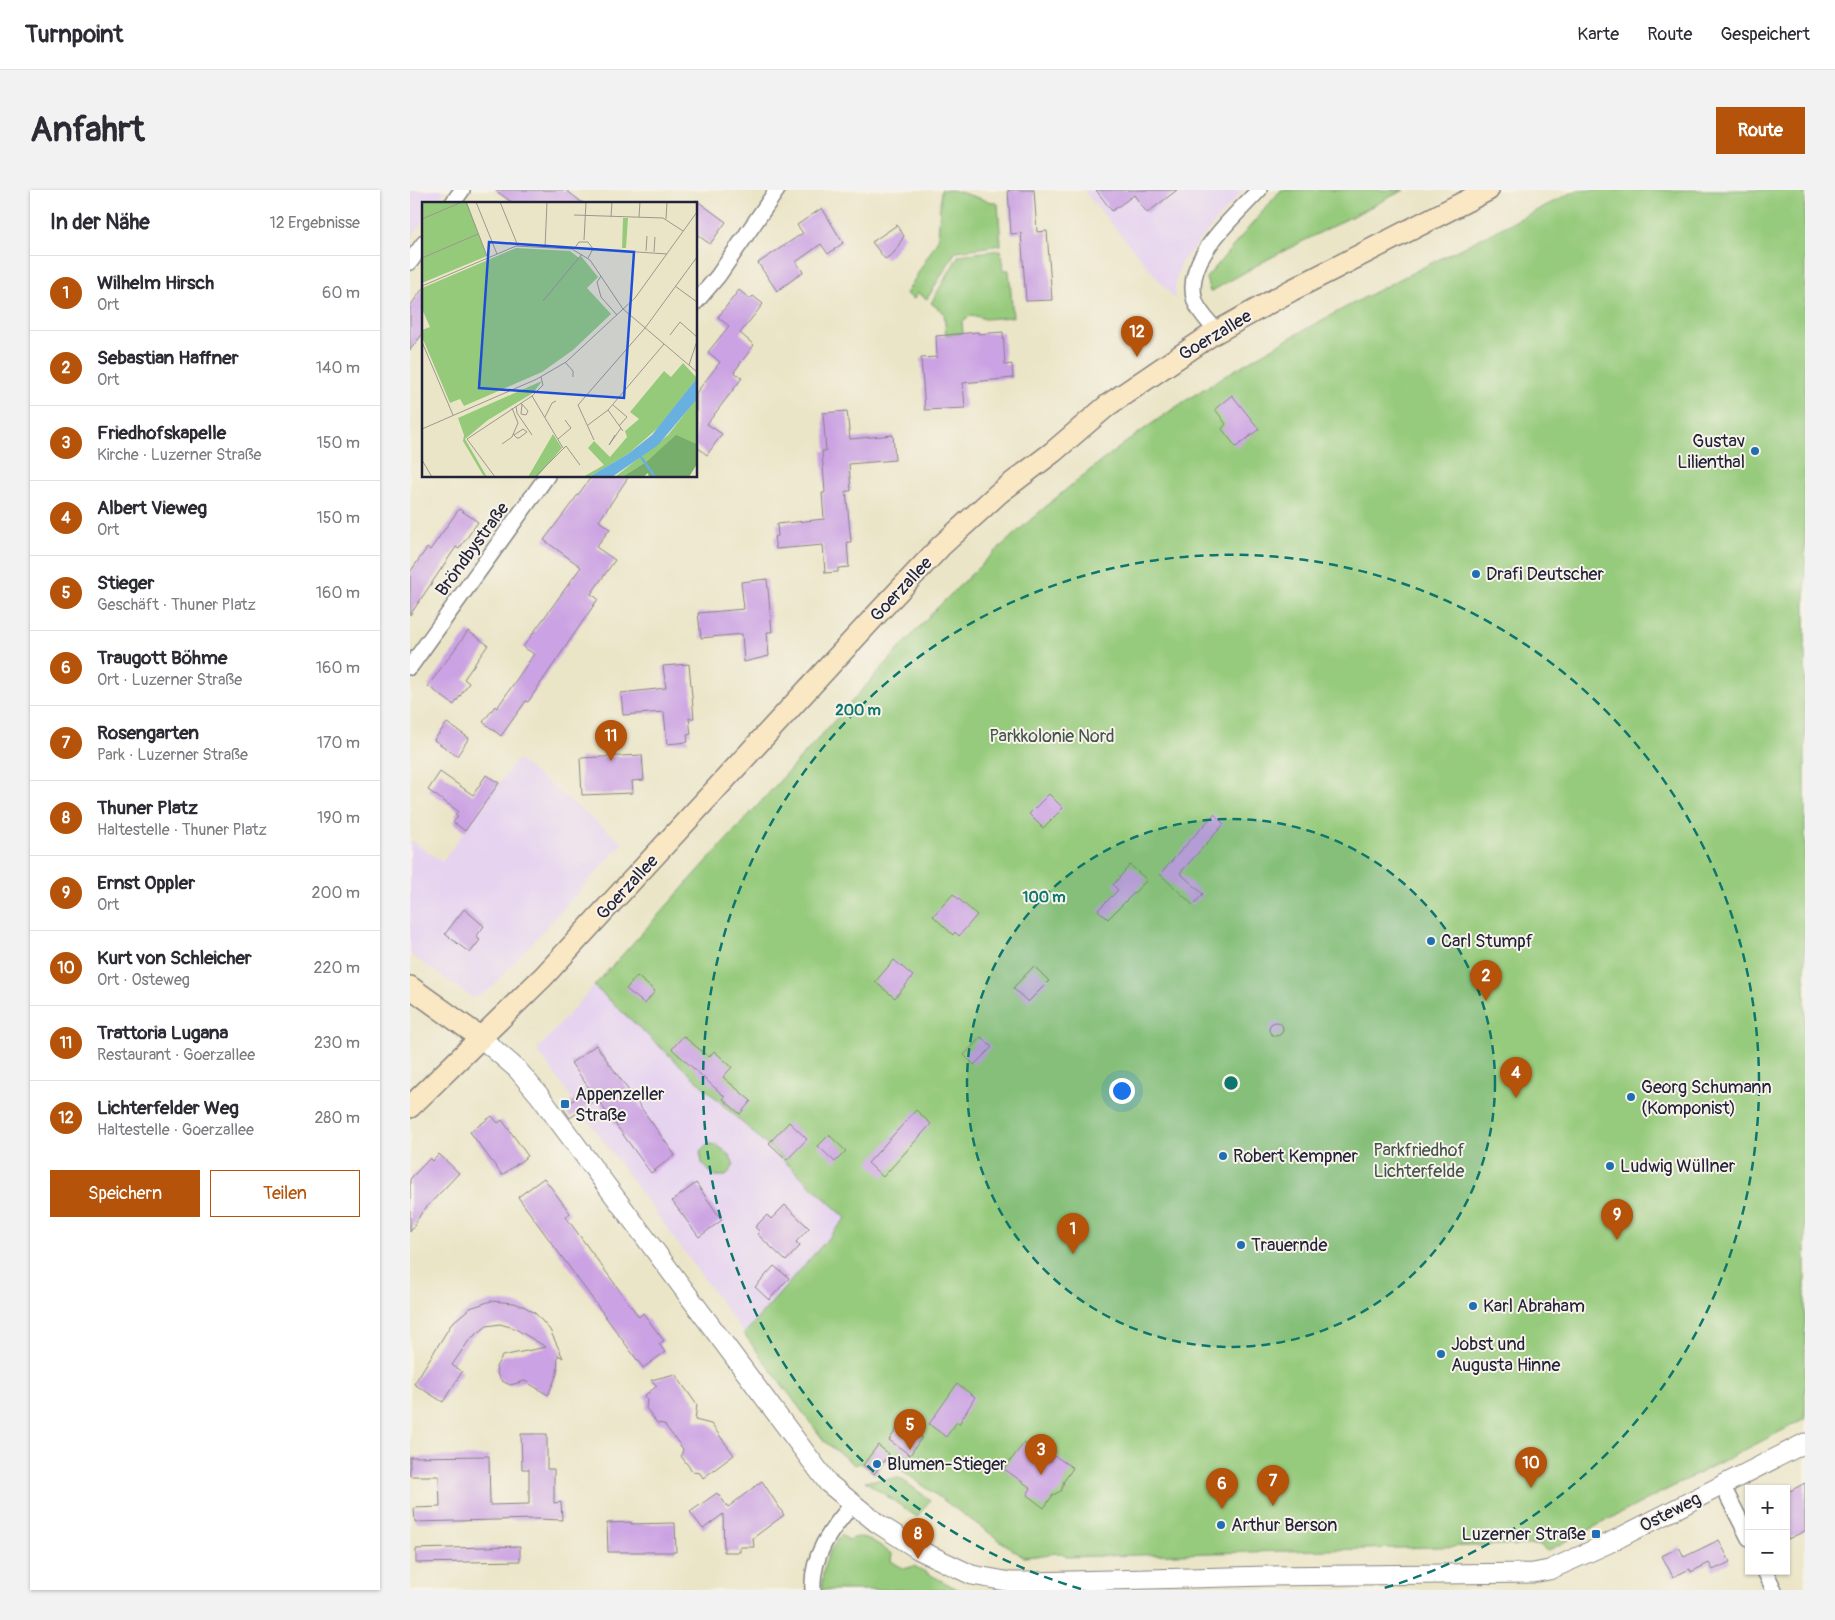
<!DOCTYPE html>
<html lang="de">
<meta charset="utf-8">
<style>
:root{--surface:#fff;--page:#f2f2f3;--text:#2b2b33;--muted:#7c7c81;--line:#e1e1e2;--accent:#b45309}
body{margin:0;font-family:Pangolin,sans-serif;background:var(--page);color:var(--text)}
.controls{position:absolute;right:15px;bottom:15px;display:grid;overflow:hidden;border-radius:0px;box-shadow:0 1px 4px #0004}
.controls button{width:45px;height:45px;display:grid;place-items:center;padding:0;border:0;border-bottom:1px solid var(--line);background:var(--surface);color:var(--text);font:25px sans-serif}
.you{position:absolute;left:711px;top:900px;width:18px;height:18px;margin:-12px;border:4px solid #fff;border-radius:50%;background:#1a73e8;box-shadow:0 0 0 8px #1a73e833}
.badge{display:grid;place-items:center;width:32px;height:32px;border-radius:50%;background:var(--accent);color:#fff;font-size:16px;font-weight:700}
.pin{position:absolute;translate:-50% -41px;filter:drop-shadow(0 1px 2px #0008)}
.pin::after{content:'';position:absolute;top:26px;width:18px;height:15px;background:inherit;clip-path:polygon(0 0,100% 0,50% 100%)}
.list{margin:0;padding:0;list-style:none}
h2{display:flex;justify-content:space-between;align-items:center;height:65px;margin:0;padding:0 20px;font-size:21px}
h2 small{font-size:16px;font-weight:400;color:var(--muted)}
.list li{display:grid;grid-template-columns:32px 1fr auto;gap:15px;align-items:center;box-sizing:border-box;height:75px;padding:0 20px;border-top:1px solid var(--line)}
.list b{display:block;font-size:19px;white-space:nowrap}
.list p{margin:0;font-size:16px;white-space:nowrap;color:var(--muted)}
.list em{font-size:16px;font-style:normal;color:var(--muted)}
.actions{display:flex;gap:10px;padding:15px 20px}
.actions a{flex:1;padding:11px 0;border:1px solid var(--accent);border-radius:0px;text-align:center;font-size:18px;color:var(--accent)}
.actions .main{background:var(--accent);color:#fff}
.map{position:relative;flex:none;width:1395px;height:1400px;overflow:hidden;border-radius:0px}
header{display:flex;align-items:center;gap:30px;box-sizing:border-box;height:70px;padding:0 25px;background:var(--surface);border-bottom:1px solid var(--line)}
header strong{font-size:24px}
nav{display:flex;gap:28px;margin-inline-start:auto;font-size:18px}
.intro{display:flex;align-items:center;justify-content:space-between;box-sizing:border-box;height:120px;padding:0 30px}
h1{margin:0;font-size:35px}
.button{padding:12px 22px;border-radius:0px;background:var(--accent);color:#fff;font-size:18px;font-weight:700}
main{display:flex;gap:30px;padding:0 30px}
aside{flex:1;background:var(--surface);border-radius:0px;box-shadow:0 1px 4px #0004}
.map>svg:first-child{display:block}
.built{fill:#e6d3f0}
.green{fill:#96ca7b;stroke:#5c765b}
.building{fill:#cba2e3}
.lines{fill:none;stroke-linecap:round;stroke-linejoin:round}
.minor-casing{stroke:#868482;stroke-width:18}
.tertiary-casing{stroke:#868482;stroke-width:21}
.secondary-casing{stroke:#868482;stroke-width:24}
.minor{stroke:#fff;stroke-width:15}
.tertiary{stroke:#fff;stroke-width:19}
.secondary{stroke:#fae7c3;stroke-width:21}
.ring{fill:none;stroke:#0f766e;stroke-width:2.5;stroke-dasharray:9 6}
.poi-dot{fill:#1f6fb2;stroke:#f7f3e8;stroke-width:2}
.labels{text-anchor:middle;stroke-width:4;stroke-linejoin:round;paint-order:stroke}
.street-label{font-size:18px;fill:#22223b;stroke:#f7f3e8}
.poi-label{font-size:18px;fill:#22223b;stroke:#f7f3e8;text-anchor:start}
.park-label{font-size:18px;fill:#45544e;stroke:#f7f3e8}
.inset-river{fill:none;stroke:#67b0df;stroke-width:2.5}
.inset-road{fill:none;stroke:#9b9790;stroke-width:1}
.view{fill:#1d4ed8;fill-opacity:0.15;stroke:#1d4ed8;stroke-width:2.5}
.inset-edge{fill:none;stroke:#22223b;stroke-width:2.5}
.centre{fill:#0f766e;stroke:#f7f3e8;stroke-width:2.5}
.ring-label{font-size:15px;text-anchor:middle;font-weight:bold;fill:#0f766e;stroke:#f7f3e8;stroke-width:4;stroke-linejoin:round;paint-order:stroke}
</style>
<header>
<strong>Turnpoint</strong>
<nav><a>Karte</a><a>Route</a><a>Gespeichert</a></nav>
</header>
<div class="intro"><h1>Anfahrt</h1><a class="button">Route</a></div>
<main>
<aside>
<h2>In der Nähe<small>12 Ergebnisse</small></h2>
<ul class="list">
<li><span class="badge">1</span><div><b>Wilhelm Hirsch</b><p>Ort</p></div><em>60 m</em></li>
<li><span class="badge">2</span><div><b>Sebastian Haffner</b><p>Ort</p></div><em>140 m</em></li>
<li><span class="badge">3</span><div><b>Friedhofskapelle</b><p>Kirche · Luzerner Straße</p></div><em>150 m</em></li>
<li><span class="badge">4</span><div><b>Albert Vieweg</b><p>Ort</p></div><em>150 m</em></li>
<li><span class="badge">5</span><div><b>Stieger</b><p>Geschäft · Thuner Platz</p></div><em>160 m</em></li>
<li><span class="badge">6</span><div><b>Traugott Böhme</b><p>Ort · Luzerner Straße</p></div><em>160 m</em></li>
<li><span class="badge">7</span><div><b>Rosengarten</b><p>Park · Luzerner Straße</p></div><em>170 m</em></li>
<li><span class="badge">8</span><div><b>Thuner Platz</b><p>Haltestelle · Thuner Platz</p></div><em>190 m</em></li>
<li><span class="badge">9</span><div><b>Ernst Oppler</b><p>Ort</p></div><em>200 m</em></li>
<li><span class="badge">10</span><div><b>Kurt von Schleicher</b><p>Ort · Osteweg</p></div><em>220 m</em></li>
<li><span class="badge">11</span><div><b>Trattoria Lugana</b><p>Restaurant · Goerzallee</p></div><em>230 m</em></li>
<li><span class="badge">12</span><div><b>Lichterfelder Weg</b><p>Haltestelle · Goerzallee</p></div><em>280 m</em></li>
</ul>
<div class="actions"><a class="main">Speichern</a><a>Teilen</a></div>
</aside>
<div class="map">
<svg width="1395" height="1400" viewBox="0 0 1395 1400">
<rect width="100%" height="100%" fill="#f7f3e8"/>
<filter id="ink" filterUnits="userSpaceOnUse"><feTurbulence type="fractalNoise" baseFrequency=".02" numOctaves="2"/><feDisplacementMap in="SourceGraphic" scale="10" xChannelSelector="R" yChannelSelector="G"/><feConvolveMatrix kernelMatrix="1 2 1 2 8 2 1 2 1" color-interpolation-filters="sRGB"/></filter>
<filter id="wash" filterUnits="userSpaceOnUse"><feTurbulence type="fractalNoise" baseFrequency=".0096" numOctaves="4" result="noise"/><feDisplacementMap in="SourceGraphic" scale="20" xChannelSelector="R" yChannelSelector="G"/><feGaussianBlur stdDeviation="1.12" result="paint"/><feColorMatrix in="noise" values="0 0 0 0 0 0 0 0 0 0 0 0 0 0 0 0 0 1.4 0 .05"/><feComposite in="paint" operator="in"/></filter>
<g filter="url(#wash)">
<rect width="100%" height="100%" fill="#ebe5c8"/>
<path class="built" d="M 0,0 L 35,0 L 25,14 L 14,14 L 14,30 L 0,49 Z
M 673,0 L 833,0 L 771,72 L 765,93 L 765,109 Z
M 107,569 L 213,653 L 78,801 L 66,807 L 60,806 L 0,764 L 0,650 L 32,672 Z
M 184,796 L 436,1028 L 334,1144 L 127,860 Z"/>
<path class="green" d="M 531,0 L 543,0 L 588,14 L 591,55 L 546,61 L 517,109 L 508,103 L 504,109 L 496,104 L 528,49 Z
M 871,0 L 994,0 L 858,69 L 800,102 L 796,88 Z
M 1167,0 L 1395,0 L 1395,1229 L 1137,1361 L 1130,1355 L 1110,1355 L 1105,1357 L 1099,1355 L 656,1367 L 652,1363 C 638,1363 627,1367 613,1367 L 476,1269 L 465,1284 L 450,1273 L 445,1275 L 415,1252 L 334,1144 L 436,1028 L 184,796 L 521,424 C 608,336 702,255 808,190 C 923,119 1047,61 1167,0 Z
M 591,60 L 593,80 L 599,80 L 603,127 L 575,129 L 562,125 L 552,131 L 553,143 L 536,145 L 534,123 L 521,113 L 549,65 Z
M 298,954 C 310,954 320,964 324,975 L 316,986 L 304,986 L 292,973 L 290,962 Z
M 490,1288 L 520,1310 L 507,1327 L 455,1291 Z
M 431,1345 L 439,1350 C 455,1341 468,1355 482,1364 L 481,1371 L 494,1379 L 504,1376 L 549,1400 L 412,1400 C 411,1379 418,1361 431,1345 Z"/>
<g id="blocks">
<path class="building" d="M 85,0 L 156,0 L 174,14 L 104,14 Z
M 598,0 L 624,0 L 627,42 L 637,41 L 642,110 L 616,111 L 611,43 L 601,44 Z
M 686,0 L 767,0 L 737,23 L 724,5 L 702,21 Z
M 286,10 L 316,32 L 300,54 L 286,44 Z
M 412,18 L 433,53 L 418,64 L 411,54 L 386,72 L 393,82 L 367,101 L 348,73 L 393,43 L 387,35 Z
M 487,35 L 494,46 L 484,63 L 475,69 L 462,52 Z
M 14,97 L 14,142 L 0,160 L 0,116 Z
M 329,100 L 340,109 L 343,106 L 353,114 L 330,143 L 344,155 L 324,182 L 332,188 L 297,234 L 312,244 L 297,265 L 286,256 L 286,203 L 310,172 L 298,162 L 319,136 L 308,127 Z
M 568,142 L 568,144 L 593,142 L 595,175 L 602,174 L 603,188 L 553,193 L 555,218 L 515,220 L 511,168 L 527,167 L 526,146 Z
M 822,205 L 849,239 L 826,257 L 812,239 L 816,234 L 805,219 Z
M 437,221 L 440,249 L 483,245 L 485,270 L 439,274 L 441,301 L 436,301 L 441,352 L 437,352 L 439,377 L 428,378 L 428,382 L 415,383 L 413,355 L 366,359 L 364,347 L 368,346 L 367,334 L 414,329 L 412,303 L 415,303 L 412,261 L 416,261 L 413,223 Z
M 182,286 L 219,286 L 189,331 L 200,339 L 186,357 L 205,370 L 181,404 L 188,409 L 118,512 L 116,511 L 91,546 L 73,532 L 85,516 L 87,518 L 124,464 L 113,457 L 171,377 L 134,350 Z
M 49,319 L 68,332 L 49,359 L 46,357 L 0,425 L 0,382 L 17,358 L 20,360 Z
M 357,389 L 362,442 L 357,442 L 359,466 L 334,472 L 332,444 L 291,448 L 288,423 L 334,419 L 331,392 Z
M 58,441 L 78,455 L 54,489 L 59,493 L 44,515 L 18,496 Z
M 279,474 L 284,528 L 279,528 L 281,544 L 277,545 L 278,552 L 257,554 L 254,522 L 213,525 L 211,503 L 256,498 L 253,476 Z
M 37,533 L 59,548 L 47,566 L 24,550 Z
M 232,565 L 234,590 L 222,591 L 223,603 L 172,605 L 170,568 Z
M 30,582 L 63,605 L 76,585 L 89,593 L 55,641 L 43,632 L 48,627 L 45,625 L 48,621 L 18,600 Z
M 639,604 L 653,618 L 633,638 L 619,624 Z
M 804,624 L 814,634 L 770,683 L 793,704 L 783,715 L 750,684 Z
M 720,675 L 737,690 L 698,729 L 688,720 L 708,700 L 703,695 Z
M 543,704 L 567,725 L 549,746 L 545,742 L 543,745 L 523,726 Z
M 54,719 L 74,736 L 66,747 L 70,750 L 60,763 L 35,744 Z
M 484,770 L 503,786 L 485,808 L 465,792 Z
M 624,776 L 639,791 L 618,812 L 603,798 Z
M 227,786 L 245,801 L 235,814 L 216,799 Z
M859 839a7 7 0 1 1 14 0a7 7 0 1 1-14 0Z
M 273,846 L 299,867 L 304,861 L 322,877 L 313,887 L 341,911 L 330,924 L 313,909 L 315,907 L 262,859 Z
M 571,847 L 582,857 L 564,875 L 554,865 Z
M 186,855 L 265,965 L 241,983 L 187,909 L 160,928 L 153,918 L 179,898 L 161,873 Z
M 506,920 L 521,934 L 473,987 L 458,973 Z
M 82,926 L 88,933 L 92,930 L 118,966 L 92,985 L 60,942 Z
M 379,932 L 397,949 L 377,970 L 359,953 Z
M 419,945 L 436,961 L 425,972 L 408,956 Z
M 29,964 L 49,983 L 12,1022 L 0,1042 L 0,989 L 20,968 L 23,971 Z
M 134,988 L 160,1023 L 156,1027 L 161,1034 L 229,1127 L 233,1123 L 254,1151 L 249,1154 L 255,1162 L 233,1178 L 108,1007 Z
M 286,993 L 312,1030 L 289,1047 L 262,1011 Z
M 375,1015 L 399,1038 L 386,1052 L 390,1056 L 376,1071 L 347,1044 L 350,1042 L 345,1037 L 357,1025 L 361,1029 Z
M 364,1076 L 379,1088 L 359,1110 L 345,1097 Z
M 81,1111 L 104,1113 L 115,1117 L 125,1123 L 140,1140 L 153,1168 L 148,1165 L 147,1184 L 138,1205 L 115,1191 L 100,1195 L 92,1191 L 88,1186 L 86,1177 L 92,1166 L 136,1157 L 104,1138 L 90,1134 L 77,1136 L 60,1149 L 42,1175 L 52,1182 L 33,1212 L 4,1194 L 42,1133 L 60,1118 Z
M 265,1184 L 287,1215 L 285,1230 L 301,1234 L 324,1265 L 293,1288 L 290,1283 L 283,1282 L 271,1266 L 273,1259 L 254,1234 L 247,1233 L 236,1218 L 237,1210 L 234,1206 L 247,1196 L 241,1190 Z
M 547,1194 L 565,1207 L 549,1234 L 547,1232 L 536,1247 L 519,1234 Z
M 491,1233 L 512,1247 L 500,1265 L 479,1250 Z
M 111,1244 L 137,1244 L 137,1279 L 144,1279 L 144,1313 L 151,1312 L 152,1330 L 126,1329 L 5,1332 L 4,1318 L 30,1317 L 29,1286 L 0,1286 L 0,1267 L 79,1266 L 80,1315 L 119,1314 L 119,1279 L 112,1279 Z
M 614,1253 L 640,1272 L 645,1266 L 663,1278 L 654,1291 L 651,1301 L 643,1305 L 634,1318 L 617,1305 L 621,1298 L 594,1279 Z
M 468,1255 L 479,1264 L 464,1284 L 453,1275 Z
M 352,1291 L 374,1325 L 343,1348 L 344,1357 L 330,1357 L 330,1362 L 314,1362 L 313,1324 L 293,1339 L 280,1322 L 307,1303 L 318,1317 Z
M 1395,1293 L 1395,1341 L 1376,1350 L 1376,1303 Z
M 221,1332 L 221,1334 L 265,1333 L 266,1362 L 198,1362 L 197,1333 Z
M 1309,1350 L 1320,1372 L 1303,1380 L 1299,1373 L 1281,1382 L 1280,1379 L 1263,1387 L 1252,1366 L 1269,1357 L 1274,1367 Z
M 110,1356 L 110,1371 L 6,1373 L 6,1359 Z"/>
</g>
</g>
<g filter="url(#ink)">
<use href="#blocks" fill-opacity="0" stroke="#868482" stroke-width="1"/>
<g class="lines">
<defs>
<path id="minor" d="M 42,14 L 52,0
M 0,72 L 14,53
M 286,112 L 308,86 L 367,0
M 807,142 C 800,133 788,121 785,111 C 772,70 824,27 849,0
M 0,477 L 137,286
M 1312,1295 L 1339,1348
M 1355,1381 L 1364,1400
M 403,1400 C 401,1366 421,1339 442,1315"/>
<path id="tertiary" d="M 71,848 L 107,879 L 129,905 L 418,1293 L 467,1333 L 509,1360 L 562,1385 L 601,1392 L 621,1392 L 858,1386 L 1123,1383 L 1139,1380 L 1197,1354 L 1395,1253"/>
<path id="secondary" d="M 0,797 L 71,848
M 0,917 L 134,786 L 467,424 L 531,356 L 589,303 L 643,262 L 698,215 L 801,145 L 882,100 L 1078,0"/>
</defs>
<use href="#minor" class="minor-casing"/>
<use href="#tertiary" class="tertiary-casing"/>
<use href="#secondary" class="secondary-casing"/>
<use href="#minor" class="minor"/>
<use href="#tertiary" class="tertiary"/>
<use href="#secondary" class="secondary"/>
</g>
</g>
<circle cx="821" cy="893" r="264" fill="#0f766e" fill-opacity=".12"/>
<g class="ring">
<circle cx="821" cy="893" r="264"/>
<path d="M671 1399A528 528 0 1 1 971 1399"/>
</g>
<g class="poi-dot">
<circle cx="1345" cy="261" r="5"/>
<circle cx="1066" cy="384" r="5"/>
<circle cx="1021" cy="751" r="5"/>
<circle cx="1221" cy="907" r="5"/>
<rect x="150" y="909" width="10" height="10" rx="2.5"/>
<circle cx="813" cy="966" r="5"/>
<circle cx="1200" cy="976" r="5"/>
<circle cx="831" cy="1055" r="5"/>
<circle cx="1063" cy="1116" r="5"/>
<circle cx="1031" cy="1164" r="5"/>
<circle cx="467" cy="1274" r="5"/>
<circle cx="811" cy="1335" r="5"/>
<rect x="1181" y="1339" width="10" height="10" rx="2.5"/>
</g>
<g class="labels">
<g class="street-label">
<text transform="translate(805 145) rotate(-31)" y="6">Goerzallee</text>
<text transform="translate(62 359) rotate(-54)" y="6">Bröndbystraße</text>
<text transform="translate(491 399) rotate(-47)" y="6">Goerzallee</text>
<text transform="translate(217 697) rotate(-47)" y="6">Goerzallee</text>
<text transform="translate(1260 1322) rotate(-27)" y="6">Osteweg</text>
</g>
<g class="poi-label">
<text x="1335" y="257" text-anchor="end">Gustav<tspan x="1335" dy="21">Lilienthal</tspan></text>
<text x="1076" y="390">Drafi Deutscher</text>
<text x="1031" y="757">Carl Stumpf</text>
<text x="1231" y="903">Georg Schumann<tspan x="1231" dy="21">(Komponist)</tspan></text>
<text x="165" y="910">Appenzeller<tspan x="165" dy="21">Straße</tspan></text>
<text x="823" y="972">Robert Kempner</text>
<text x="1210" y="982">Ludwig Wüllner</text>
<text x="841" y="1061">Trauernde</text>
<text x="1073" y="1122">Karl Abraham</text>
<text x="1041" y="1160">Jobst und<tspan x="1041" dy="21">Augusta Hinne</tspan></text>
<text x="477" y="1280">Blumen-Stieger</text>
<text x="821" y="1341">Arthur Berson</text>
<text x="1176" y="1350" text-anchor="end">Luzerner Straße</text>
</g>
<g class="park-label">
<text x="642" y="552">Parkkolonie Nord</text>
<text x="1009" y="966">Parkfriedhof<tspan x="1009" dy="21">Lichterfelde</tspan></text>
</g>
</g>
<g transform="translate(12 12)">
<rect width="275" height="275" fill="#ebe5c8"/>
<path d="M 0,0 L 45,0 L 65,54 L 0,81 ZM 201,16 L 206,16 L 204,46 L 200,46 ZM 94,46 L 148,49 L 157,56 L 159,54 L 176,75 L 165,86 L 189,112 L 151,148 L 120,170 L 42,204 L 38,197 L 28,201 L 0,135 L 0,128 L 8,125 L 0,107 L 0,86 ZM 261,161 L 275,176 L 237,225 L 206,252 L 167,275 L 161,275 L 182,263 L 166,246 L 172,239 L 188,255 L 205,235 L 203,229 L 217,217 L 208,210 L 242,169 L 249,175 ZM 120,179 L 111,191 L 66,218 L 43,237 L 65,275 L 61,273 L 41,239 L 42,233 L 36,216 ZM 275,196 L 275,242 L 254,234 L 224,260 L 200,275 L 193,275 L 246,233 ZM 131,232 L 140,246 L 115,275 L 106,275 Z" fill="#96ca7b"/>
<path d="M 254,233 L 275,242 L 275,262 L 267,275 L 227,275 L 226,271 L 221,275 L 200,275 L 224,260 Z" fill="#78ae6b"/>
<path d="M 275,176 L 275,197 L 236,243 L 190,275 L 167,275 L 206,252 L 230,233 Z" fill="#67b0df"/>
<path class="inset-river" d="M 219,255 L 233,275"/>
<path class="inset-road" d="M 44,0 L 65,54M 54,0 L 75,52M 78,0 L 96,44M 152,13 L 241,16 L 261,29M 189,15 L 190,0M 217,15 L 218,0M 0,17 L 40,0M 244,17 L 245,0M 162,38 L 164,0M 123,46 L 125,0M 152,47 L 157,40 L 166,40 L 171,47 L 166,56M 171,47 L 245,52M 224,49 L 225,34M 232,50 L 233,35M 0,56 L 56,32M 179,74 L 175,80 L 179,95 L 195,113M 0,84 L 94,44 L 150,47 L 168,58 L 201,107M 253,84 L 275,100M 121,99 L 160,52M 201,107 L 275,170M 248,133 L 258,120 L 275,135M 0,140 L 31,213M 143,160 L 151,169 L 151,175M 267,163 L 275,139M 110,194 L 141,246M 99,201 L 106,209 L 104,213 L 99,212 L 100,202M 191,203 L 205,215 L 197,224M 94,204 L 95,211 L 110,233M 186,208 L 201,229M 123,215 L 130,201 L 134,199M 166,223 L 186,208 L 242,142M 0,227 L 115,177 L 144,160 L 213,96 L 275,10M 91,232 L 95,236 L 97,236 L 105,230 L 101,227 L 92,233M 193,233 L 187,243 L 199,226M 136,237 L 149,226 L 143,218M 172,238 L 156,203 L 223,126 L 275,55M 80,242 L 90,235 L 96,221 L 90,206M 0,258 L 10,275M 73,275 L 45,237 L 110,194 L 121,183 L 119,175M 113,275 L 144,244 L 158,263"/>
<path class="view" d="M 67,40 L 212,50 L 202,196 L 57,186 Z"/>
<rect width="275" height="275" class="inset-edge"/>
</g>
<circle cx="821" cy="893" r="8" class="centre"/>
<g class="ring-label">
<text x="448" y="525">200 m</text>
<text x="634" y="712">100 m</text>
</g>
</svg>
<div class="controls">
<button>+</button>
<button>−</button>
</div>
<div class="you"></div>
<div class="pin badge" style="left:663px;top:1064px">1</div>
<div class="pin badge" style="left:1076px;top:811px">2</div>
<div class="pin badge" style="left:631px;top:1285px">3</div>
<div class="pin badge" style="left:1106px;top:908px">4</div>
<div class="pin badge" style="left:500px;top:1260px">5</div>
<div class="pin badge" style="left:812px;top:1319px">6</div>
<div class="pin badge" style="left:863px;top:1316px">7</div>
<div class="pin badge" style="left:508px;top:1369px">8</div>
<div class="pin badge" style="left:1207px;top:1050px">9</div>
<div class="pin badge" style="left:1121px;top:1298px">10</div>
<div class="pin badge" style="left:201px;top:571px">11</div>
<div class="pin badge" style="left:727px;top:167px">12</div>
</div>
</main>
